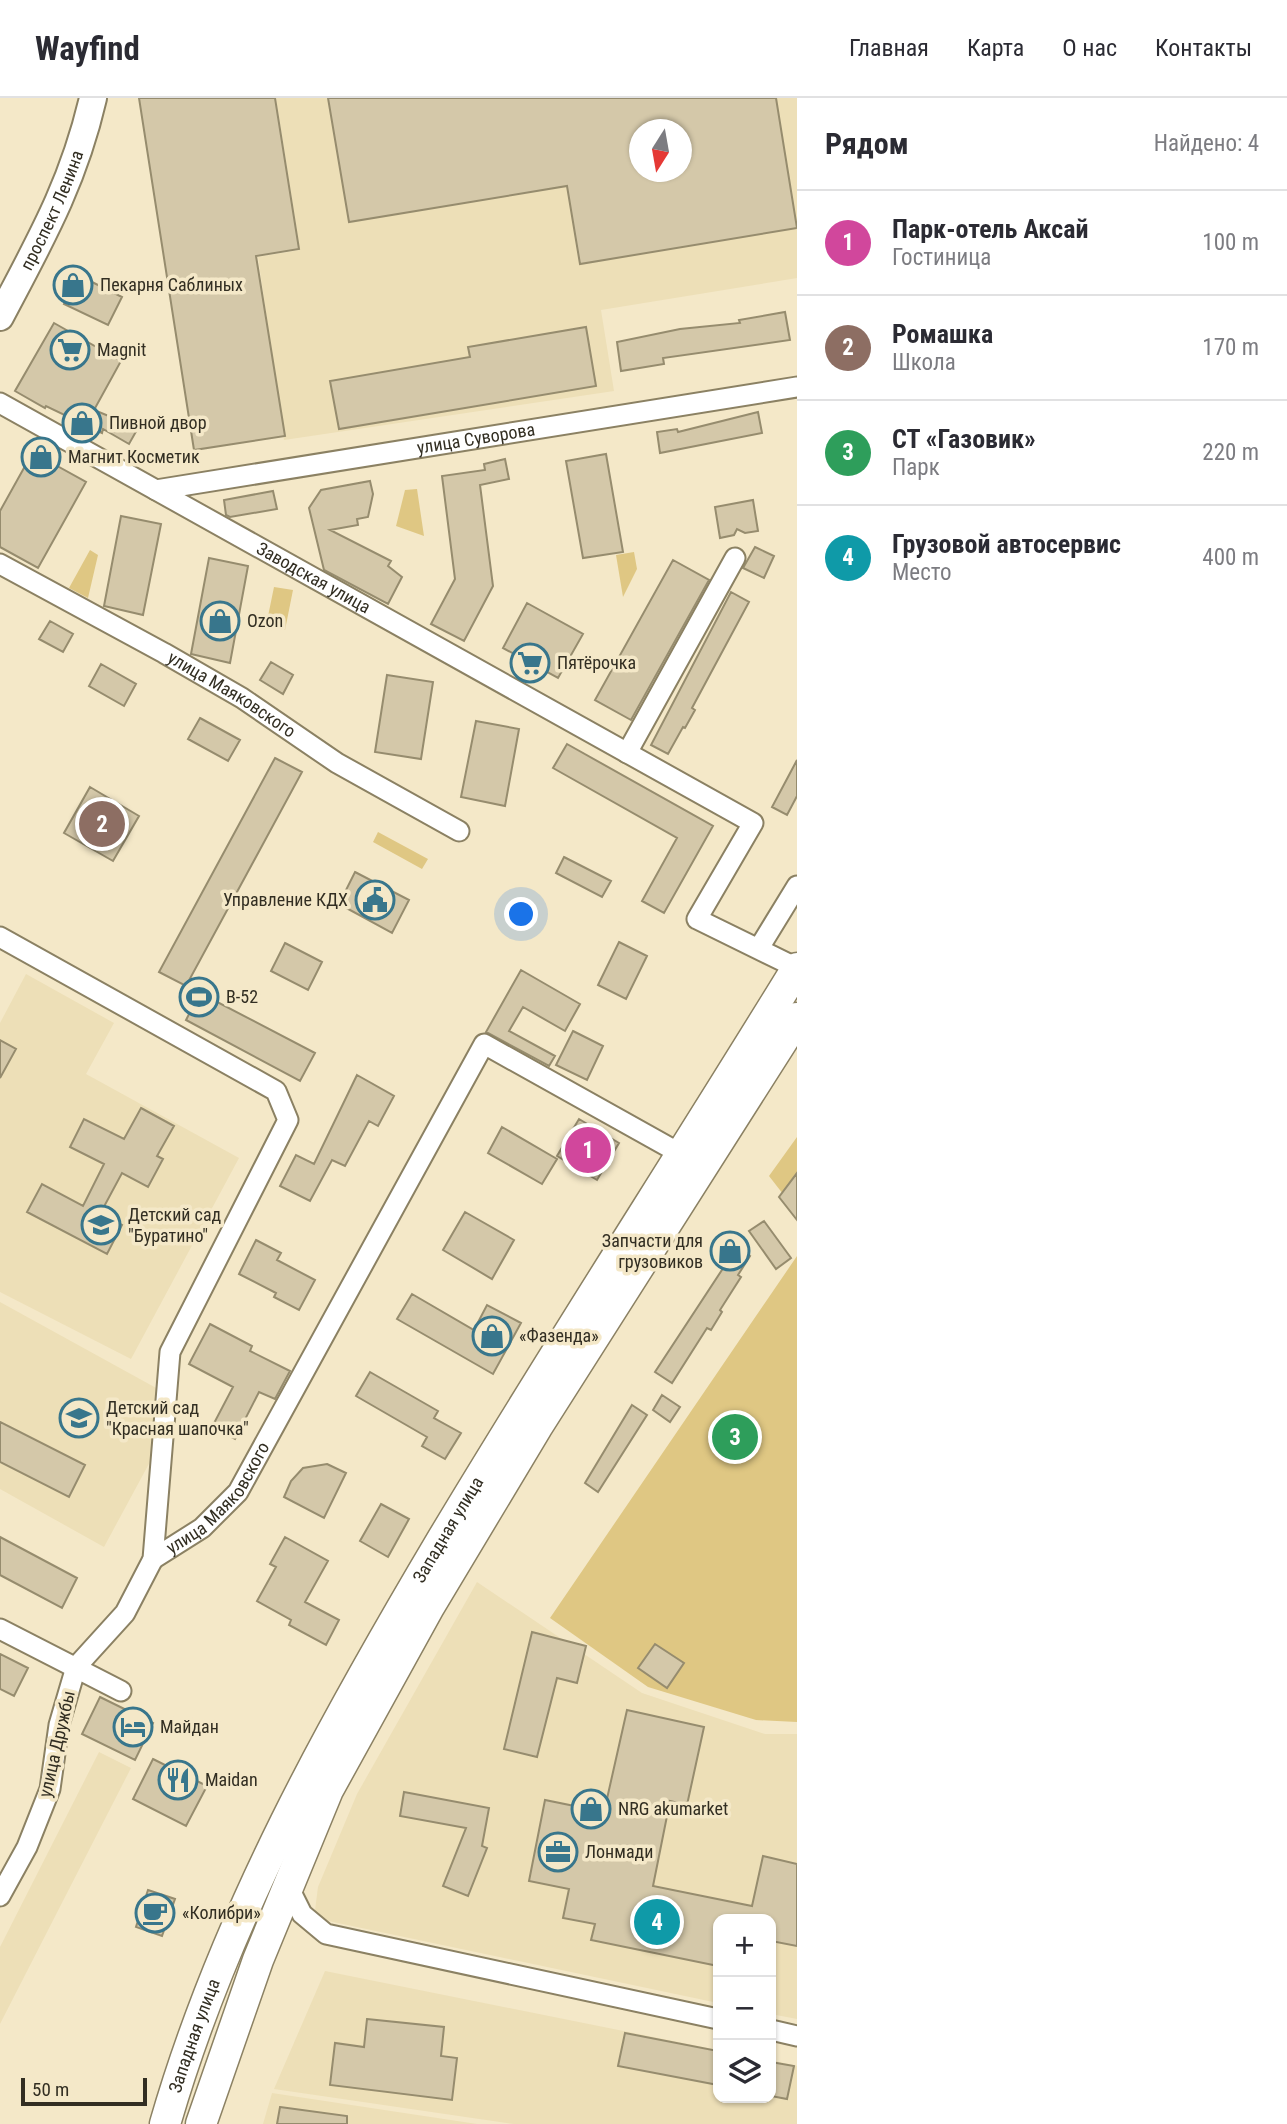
<!DOCTYPE html>
<html lang="ru">
<meta charset="utf-8">
<style>
:root{--surface:#fff;--page:#f7f7f7;--text:#2b2b33;--muted:#7c7c81;--line:#e1e1e2;--accent:#2563eb}
body{margin:0;font-family:"Roboto Condensed",sans-serif;background:var(--page);color:var(--text)}
.controls{position:absolute;right:21px;bottom:21px;display:grid;overflow:hidden;border-radius:14px;box-shadow:0 2px 5px #0004}
.controls button{width:63px;height:63px;display:grid;place-items:center;padding:0;border:0;border-bottom:2px solid var(--line);background:var(--surface);color:var(--text);font:35px sans-serif}
.compass{position:absolute;left:629px;top:21px;width:63px;height:63px;border-radius:50%;background:var(--surface);box-shadow:0 2px 5px #0004;rotate:191deg}
.scale{position:absolute;left:21px;bottom:18px;width:126px;box-sizing:border-box;padding-left:7px;border:4px solid #322e22;border-top:0;font-size:19px;line-height:24px;white-space:nowrap;color:#322e22;-webkit-text-stroke:5px #f4e8c8;paint-order:stroke}
.you{position:absolute;left:522px;top:817px;width:24px;height:24px;margin:-18px;border:5px solid #fff;border-radius:50%;background:#1a73e8;box-shadow:0 0 0 10px #1a73e833}
.badge{display:grid;place-items:center;width:46px;height:46px;border-radius:50%;background:var(--accent);color:#fff;font-size:23px;font-weight:700}
.pin{position:absolute;translate:-50% -50%;border:4px solid #fff;box-shadow:0 2px 7px #0006}
.list{margin:0;padding:0;list-style:none}
h2{display:flex;justify-content:space-between;align-items:center;height:91px;margin:0;padding:0 28px;font-size:30px}
h2 small{font-size:23px;font-weight:400;color:var(--muted)}
.list li{display:grid;grid-template-columns:46px 1fr auto;gap:21px;align-items:center;box-sizing:border-box;height:105px;padding:0 28px;border-top:2px solid var(--line)}
.list b{display:block;font-size:26px;white-space:nowrap}
.list p{margin:0;font-size:23px;white-space:nowrap;color:var(--muted)}
.list em{font-size:23px;font-style:normal;color:var(--muted)}
.icon{flex:none;width:38px;height:38px;fill:none;stroke:currentColor;stroke-width:2;stroke-linecap:round;stroke-linejoin:round}
.map{position:relative;flex:none;width:797px;height:2026px;overflow:hidden}
header{display:flex;align-items:center;gap:42px;box-sizing:border-box;height:98px;padding:0 35px;background:var(--surface);border-bottom:2px solid var(--line)}
header strong{font-size:33px}
nav{display:flex;gap:38px;margin-inline-start:auto;font-size:24px}
main{display:flex}
aside{flex:1;background:var(--surface)}
.map>svg:first-child{display:block}
.built{fill:#eddfb7;fill-rule:evenodd}
.green{fill:#dfc783}
.building{fill:#d4c8a9;stroke:#968c6e;stroke-width:2;fill-rule:evenodd}
.lines{fill:none;stroke-linecap:round;stroke-linejoin:round}
.minor-casing{stroke:#8b8163;stroke-width:23}
.secondary-casing{stroke:#8b8163;stroke-width:30}
.primary-casing{stroke:#8b8163;stroke-width:33}
.minor{stroke:#fff;stroke-width:19}
.secondary{stroke:#fff;stroke-width:26}
.primary{stroke:#fff;stroke-width:30}
.labels{text-anchor:middle;stroke-width:7;stroke-linejoin:round;paint-order:stroke}
.street-label{font-size:18px;fill:#322e22;stroke:#f4e8c8}
.poi-label{font-size:18px;fill:#322e22;stroke:#f4e8c8;text-anchor:start}
</style>
<header>
<strong>Wayfind</strong>
<nav><a>Главная</a><a>Карта</a><a>О нас</a><a>Контакты</a></nav>
</header>
<main>
<div class="map">
<svg width="797" height="2026" viewBox="0 0 797 2026">
<rect width="100%" height="100%" fill="#f4e8c8"/>
<path class="built" d="M 276,0 L 797,0 L 797,180 L 601,212 L 614,293 L 284,342 L 258,159 L 300,152 ZM 640,32 L 682,32 L 682,74 L 640,74 Z
M 26,876 L 114,925 L 86,976 L 239,1060 L 131,1261 L 0,1194 L 0,925 Z
M 0,1204 L 158,1291 L 158,1349 L 104,1449 L 0,1391 Z
M 477,1484 L 642,1595 L 765,1636 L 797,1636 L 797,1921 L 771,1916 L 771,1821 L 718,1821 L 718,1905 L 314,1820 L 318,1789 L 357,1696 Z
M 99,1654 L 131,1670 L 0,1926 L 0,1849 Z
M 325,1873 L 718,1952 L 718,2000 L 771,2000 L 771,1962 L 797,1968 L 797,2026 L 514,2026 L 274,1991 Z
M 272,1995 L 477,2026 L 263,2026 Z"/>
<path class="green" d="M 417,391 L 424,438 L 396,428 L 405,392 Z
M 90,452 L 98,457 L 88,500 L 69,490 Z
M 634,454 L 637,471 L 623,499 L 616,457 Z
M 274,489 L 293,492 L 285,532 L 266,528 Z
M 378,734 L 428,761 L 422,771 L 373,744 Z
M 797,1039 L 797,1114 L 769,1078 Z
M 797,1158 L 797,1624 L 756,1622 L 648,1589 L 550,1520 Z"/>
<path class="building" d="M 139,0 L 275,0 L 299,151 L 256,158 L 285,338 L 194,352 Z
M 328,0 L 776,0 L 797,130 L 580,166 L 567,88 L 349,124 ZM 640,32 L 682,32 L 682,74 L 640,74 Z
M 78,177 L 122,199 L 108,227 L 64,206 Z
M 785,214 L 790,242 L 663,260 L 664,266 L 621,273 L 617,244 L 680,231 L 740,225 L 739,222 Z
M 54,225 L 121,263 L 94,312 L 138,330 L 129,346 L 103,331 L 102,335 L 46,308 L 45,310 L 15,293 Z
M 586,229 L 596,288 L 339,331 L 330,283 L 470,259 L 468,249 Z
M 758,314 L 762,335 L 660,355 L 657,334 L 677,331 L 678,334 Z
M 606,356 L 623,454 L 583,460 L 566,363 Z
M 41,359 L 86,384 L 38,470 L 0,449 L 0,413 L 29,361 Z
M 505,361 L 509,381 L 480,387 L 493,488 L 464,543 L 431,526 L 455,481 L 442,378 L 485,372 L 484,366 Z
M 370,383 L 373,396 L 368,419 L 357,421 L 358,427 L 330,432 L 391,463 L 388,468 L 402,479 L 388,506 L 324,472 L 309,410 L 321,392 Z
M 273,393 L 277,411 L 230,419 L 226,417 L 224,402 Z
M 753,402 L 758,433 L 745,435 L 737,431 L 734,437 L 720,440 L 715,409 Z
M 121,418 L 161,426 L 143,517 L 104,508 Z
M 755,449 L 774,458 L 764,480 L 743,470 Z
M 209,460 L 248,468 L 230,565 L 191,556 Z
M 673,462 L 709,482 L 631,622 L 595,602 Z
M 731,494 L 749,504 L 692,610 L 695,612 L 685,630 L 683,629 L 668,656 L 651,647 Z
M 527,505 L 583,536 L 558,580 L 503,550 Z
M 50,523 L 73,536 L 63,554 L 39,541 Z
M 271,564 L 293,577 L 283,596 L 260,582 Z
M 101,566 L 136,586 L 124,608 L 89,588 Z
M 387,577 L 433,584 L 421,661 L 375,654 Z
M 200,620 L 240,642 L 228,663 L 188,641 Z
M 476,623 L 519,631 L 505,708 L 461,699 Z
M 567,646 L 713,728 L 664,815 L 642,803 L 677,740 L 553,670 Z
M 275,660 L 302,674 L 186,888 L 159,874 Z
M 797,662 L 797,698 L 787,717 L 772,709 Z
M 90,689 L 139,718 L 113,763 L 64,735 Z
M 564,759 L 611,783 L 602,799 L 556,775 Z
M 355,774 L 409,802 L 392,835 L 339,806 Z
M 619,844 L 647,858 L 626,901 L 598,887 Z
M 285,845 L 322,864 L 308,892 L 271,873 Z
M 521,872 L 580,906 L 565,933 L 523,909 L 509,933 L 555,958 L 549,968 L 486,934 Z
M 200,895 L 315,955 L 300,983 L 186,922 Z
M 573,933 L 603,948 L 587,982 L 556,967 Z
M 0,942 L 16,951 L 0,980 Z
M 357,977 L 394,998 L 378,1028 L 369,1023 L 345,1068 L 332,1062 L 310,1103 L 280,1088 L 296,1057 L 314,1066 Z
M 141,1010 L 174,1028 L 157,1058 L 163,1061 L 148,1089 L 122,1075 L 100,1116 L 122,1127 L 107,1156 L 27,1114 L 42,1086 L 83,1108 L 104,1066 L 70,1049 L 84,1021 L 124,1041 Z
M 579,1021 L 619,1045 L 597,1082 L 557,1058 Z
M 502,1029 L 557,1061 L 542,1086 L 488,1055 Z
M 797,1075 L 797,1122 L 779,1099 Z
M 465,1114 L 514,1142 L 492,1181 L 443,1152 Z
M 764,1123 L 791,1160 L 776,1171 L 749,1133 Z
M 256,1142 L 281,1155 L 277,1162 L 315,1182 L 299,1212 L 274,1199 L 276,1195 L 239,1176 Z
M 737,1149 L 750,1158 L 738,1177 L 741,1179 L 720,1212 L 722,1214 L 711,1232 L 707,1230 L 672,1285 L 655,1274 Z
M 412,1196 L 474,1232 L 487,1207 L 521,1225 L 493,1276 L 397,1221 Z
M 210,1226 L 252,1248 L 250,1253 L 290,1273 L 275,1301 L 259,1294 L 235,1341 L 212,1329 L 233,1289 L 189,1266 Z
M 370,1274 L 438,1313 L 434,1320 L 461,1335 L 445,1361 L 422,1348 L 427,1339 L 356,1298 Z
M 662,1297 L 680,1309 L 670,1324 L 653,1312 Z
M 632,1307 L 647,1317 L 598,1394 L 585,1385 Z
M 0,1324 L 85,1367 L 69,1399 L 0,1364 Z
M 327,1366 L 346,1375 L 324,1420 L 284,1399 L 291,1383 L 303,1370 Z
M 381,1406 L 409,1421 L 388,1459 L 360,1443 Z
M 0,1439 L 77,1480 L 62,1510 L 0,1477 Z
M 285,1439 L 328,1463 L 305,1504 L 339,1522 L 326,1547 L 289,1527 L 291,1522 L 257,1503 L 276,1469 L 270,1466 Z
M 532,1534 L 586,1548 L 577,1585 L 557,1580 L 537,1659 L 504,1651 Z
M 655,1546 L 684,1565 L 667,1590 L 638,1570 Z
M 0,1556 L 28,1570 L 14,1598 L 0,1591 Z
M 100,1599 L 153,1625 L 135,1662 L 82,1636 Z
M 627,1612 L 704,1629 L 687,1707 L 670,1703 L 653,1788 L 752,1808 L 763,1758 L 797,1766 L 797,1848 L 771,1843 L 771,1821 L 718,1821 L 718,1868 L 591,1842 L 595,1826 L 563,1820 L 569,1791 L 529,1783 L 545,1702 L 604,1714 Z
M 153,1661 L 207,1688 L 186,1728 L 133,1701 Z
M 404,1694 L 489,1710 L 482,1748 L 487,1750 L 468,1798 L 443,1788 L 466,1730 L 400,1718 Z
M 148,1792 L 175,1801 L 162,1838 L 136,1829 Z
M 367,1921 L 444,1929 L 441,1958 L 457,1960 L 452,2002 L 330,1987 L 335,1945 L 364,1949 Z
M 625,1935 L 718,1953 L 718,1987 L 618,1968 Z
M 771,1964 L 794,1968 L 787,2001 L 771,1998 Z
M 280,2009 L 347,2018 L 347,2026 L 277,2026 Z"/>
<g class="lines">
<defs>
<g id="minor">
<path id="s1" d="M 0,305 L 753,725 L 697,821 L 797,870"/>
<path id="s2" d="M 156,392 L 797,289"/>
<path id="s3" d="M 0,466 L 164,555 L 242,600 L 337,665 L 459,733"/>
<path d="M 627,655 L 735,460"/>
<path d="M 0,839 L 276,993 L 288,1022 L 170,1254 L 153,1461 L 125,1515 L 76,1569 L 59,1627 L 50,1691 L 27,1749 L 0,1798"/>
<path d="M 759,850 L 797,788"/>
<path id="s4" d="M 153,1461 L 202,1430 L 238,1394 L 484,946 L 681,1056"/>
<path d="M 0,1531 L 121,1593"/>
<path d="M 288,1788 L 302,1816 L 326,1836 L 718,1921"/>
<path d="M 771,1932 L 797,1938"/>
</g>
<g id="secondary">
<path id="s5" d="M 0,219 C 40,143 73,86 93,0"/>
</g>
<g id="primary">
<path id="s6" d="M 165,2026 C 225,1818 333,1625 443,1440 C 558,1248 680,1061 797,870"/>
<path d="M 201,2026 L 258,1862 L 328,1692 L 429,1509 L 537,1329 L 797,920"/>
</g>
</defs>
<use href="#minor" class="minor-casing"/>
<use href="#secondary" class="secondary-casing"/>
<use href="#primary" class="primary-casing"/>
<use href="#minor" class="minor"/>
<use href="#secondary" class="secondary"/>
<use href="#primary" class="primary"/>
</g>
<defs>
<symbol id="shop-ring" viewBox="-11 -11 22 22"><circle r="9.5" fill="#f4e8c8" stroke="#38768c" stroke-width="1.5"/><path d="M-5-2.5h2.3a2.7 3.5 0 0 1 5.4 0H5L5.5 6h-11ZM-1.5-2.5h3a1.5 2.3 0 0 0-3 0Z" fill="#38768c"/></symbol>
<symbol id="supermarket-ring" viewBox="-11 -11 22 22"><circle r="9.5" fill="#f4e8c8" stroke="#38768c" stroke-width="1.5"/><path d="M-6-5.5h2.5l.6 2H6L4.5 2H-2.5L-4.4-4H-6ZM-1.5 3.2a1.3 1.3 0 1 0 .1 0ZM3 3.2a1.3 1.3 0 1 0 .1 0Z" fill="#38768c"/></symbol>
<symbol id="civic-ring" viewBox="-11 -11 22 22"><circle r="9.5" fill="#f4e8c8" stroke="#38768c" stroke-width="1.5"/><path d="M-.6-6.5H3V-4.5H.6V-3L4-1V1h2V6H-6V1h2V-1L-.6-3ZM-1.2 2.5V6h2.4V2.5Z" fill="#38768c"/></symbol>
<symbol id="stadium-ring" viewBox="-11 -11 22 22"><circle r="9.5" fill="#f4e8c8" stroke="#38768c" stroke-width="1.5"/><path d="M0-5a6.5 5 0 1 0 0 10a6.5 5 0 1 0 0-10ZM-3.5-1.8h7v3.6h-7Z" fill="#38768c"/></symbol>
<symbol id="school-ring" viewBox="-11 -11 22 22"><circle r="9.5" fill="#f4e8c8" stroke="#38768c" stroke-width="1.5"/><path d="M0-5L7-2L0 1L-7-2ZM-4 1L0 2.5L4 1V4Q0 6-4 4Z" fill="#38768c"/></symbol>
<symbol id="hotel-ring" viewBox="-11 -11 22 22"><circle r="9.5" fill="#f4e8c8" stroke="#38768c" stroke-width="1.5"/><path d="M-6-4.5h1.5V1H6V5H4.5V3h-9V5H-6ZM-4 0a1.8 1.8 0 1 1 3.6 0ZM.5 0V-2.5h3Q6-2.5 6 0Z" fill="#38768c"/></symbol>
<symbol id="restaurant-ring" viewBox="-11 -11 22 22"><circle r="9.5" fill="#f4e8c8" stroke="#38768c" stroke-width="1.5"/><path d="M-5-6h1v4h1v-4h1v4h1v-4h1v5L-1.5 .5V6h-2V.5L-5-1ZM5-6V6H3V1.5H1.5Q1.5-4 5-6Z" fill="#38768c"/></symbol>
<symbol id="office-ring" viewBox="-11 -11 22 22"><circle r="9.5" fill="#f4e8c8" stroke="#38768c" stroke-width="1.5"/><path d="M-6-3h4V-5.5h4V-3h4V5H-6ZM-1-4.5V-3h2v-1.5ZM-6 0V1H6V0Z" fill="#38768c"/></symbol>
<symbol id="cafe-ring" viewBox="-11 -11 22 22"><circle r="9.5" fill="#f4e8c8" stroke="#38768c" stroke-width="1.5"/><path d="M-5.5-4.5H6V0H3Q3 3.5 0 3.5H-2.5Q-5.5 3.5-5.5 0ZM3-3.2v2h1.7v-2ZM-6 4.5H4V6H-6Z" fill="#38768c"/></symbol>
</defs>
<g fill-rule="evenodd">
<use href="#shop-ring" x="51" y="165" width="44" height="44"/>
<use href="#supermarket-ring" x="48" y="230" width="44" height="44"/>
<use href="#shop-ring" x="60" y="303" width="44" height="44"/>
<use href="#shop-ring" x="19" y="337" width="44" height="44"/>
<use href="#shop-ring" x="198" y="501" width="44" height="44"/>
<use href="#supermarket-ring" x="508" y="543" width="44" height="44"/>
<use href="#civic-ring" x="353" y="780" width="44" height="44"/>
<use href="#stadium-ring" x="177" y="877" width="44" height="44"/>
<use href="#school-ring" x="79" y="1105" width="44" height="44"/>
<use href="#shop-ring" x="708" y="1131" width="44" height="44"/>
<use href="#shop-ring" x="470" y="1216" width="44" height="44"/>
<use href="#school-ring" x="57" y="1298" width="44" height="44"/>
<use href="#hotel-ring" x="111" y="1607" width="44" height="44"/>
<use href="#restaurant-ring" x="156" y="1660" width="44" height="44"/>
<use href="#shop-ring" x="569" y="1689" width="44" height="44"/>
<use href="#office-ring" x="536" y="1732" width="44" height="44"/>
<use href="#cafe-ring" x="133" y="1793" width="44" height="44"/>
</g>
<g class="labels">
<g class="street-label">
<text dy="6" stroke="none"><textPath href="#s5" startOffset="119">проспект Ленина</textPath></text>
<text dy="6" stroke="none"><textPath href="#s2" startOffset="324">улица Суворова</textPath></text>
<text dy="6" stroke="none"><textPath href="#s1" startOffset="359">Заводская улица</textPath></text>
<text dy="6" stroke="none"><textPath href="#s3" startOffset="266">улица Маяковского</textPath></text>
<text dy="6" stroke="none"><textPath href="#s4" startOffset="91">улица Маяковского</textPath></text>
<text dy="6" stroke="none"><textPath href="#s6" startOffset="660">Западная улица</textPath></text>
<text transform="translate(57 1646) rotate(-77)" y="6">улица Дружбы</text>
<text dy="6" stroke="none"><textPath href="#s6" startOffset="93">Западная улица</textPath></text>
</g>
<g class="poi-label">
<text x="100" y="193">Пекарня Саблиных</text>
<text x="97" y="258">Magnit</text>
<text x="109" y="331">Пивной двор</text>
<text x="68" y="365">Магнит Косметик</text>
<text x="247" y="529">Ozon</text>
<text x="557" y="571">Пятёрочка</text>
<text x="348" y="808" text-anchor="end">Управление КДХ</text>
<text x="226" y="905">В-52</text>
<text x="128" y="1123">Детский сад<tspan x="128" dy="21">"Буратино"</tspan></text>
<text x="703" y="1149" text-anchor="end">Запчасти для<tspan x="703" dy="21">грузовиков</tspan></text>
<text x="519" y="1244">«Фазенда»</text>
<text x="106" y="1316">Детский сад<tspan x="106" dy="21">"Красная шапочка"</tspan></text>
<text x="160" y="1635">Майдан</text>
<text x="205" y="1688">Maidan</text>
<text x="618" y="1717">NRG akumarket</text>
<text x="585" y="1760">Лонмади</text>
<text x="182" y="1821">«Колибри»</text>
</g>
</g>
</svg>
<div class="controls">
<button>+</button>
<button>−</button>
<button><svg class="icon" aria-label="layers" viewBox="0 0 24 24"><path d="M12 4l9 5-9 5-9-5zM3 14l9 5 9-5"/></svg></button>
</div>
<svg class="compass" viewBox="-18 -18 36 36"><path d="M0-13l5 13h-10z" fill="#e53935"/><path d="M0 13l5-13h-10z" fill="#7c7c81"/></svg>
<div class="scale">50 m</div>
<div class="you"></div>
<div class="pin badge" style="left:588px;top:1052px;background:#d1479c">1</div>
<div class="pin badge" style="left:102px;top:726px;background:#8d6e63">2</div>
<div class="pin badge" style="left:735px;top:1339px;background:#2e9e5b">3</div>
<div class="pin badge" style="left:657px;top:1824px;background:#0f9aa8">4</div>
</div>
<aside>
<h2>Рядом<small>Найдено: 4</small></h2>
<ul class="list">
<li><span class="badge" style="background:#d1479c">1</span><div><b>Парк-отель Аксай</b><p>Гостиница</p></div><em>100 m</em></li>
<li><span class="badge" style="background:#8d6e63">2</span><div><b>Ромашка</b><p>Школа</p></div><em>170 m</em></li>
<li><span class="badge" style="background:#2e9e5b">3</span><div><b>СТ «Газовик»</b><p>Парк</p></div><em>220 m</em></li>
<li><span class="badge" style="background:#0f9aa8">4</span><div><b>Грузовой автосервис</b><p>Место</p></div><em>400 m</em></li>
</ul>
</aside>
</main>
